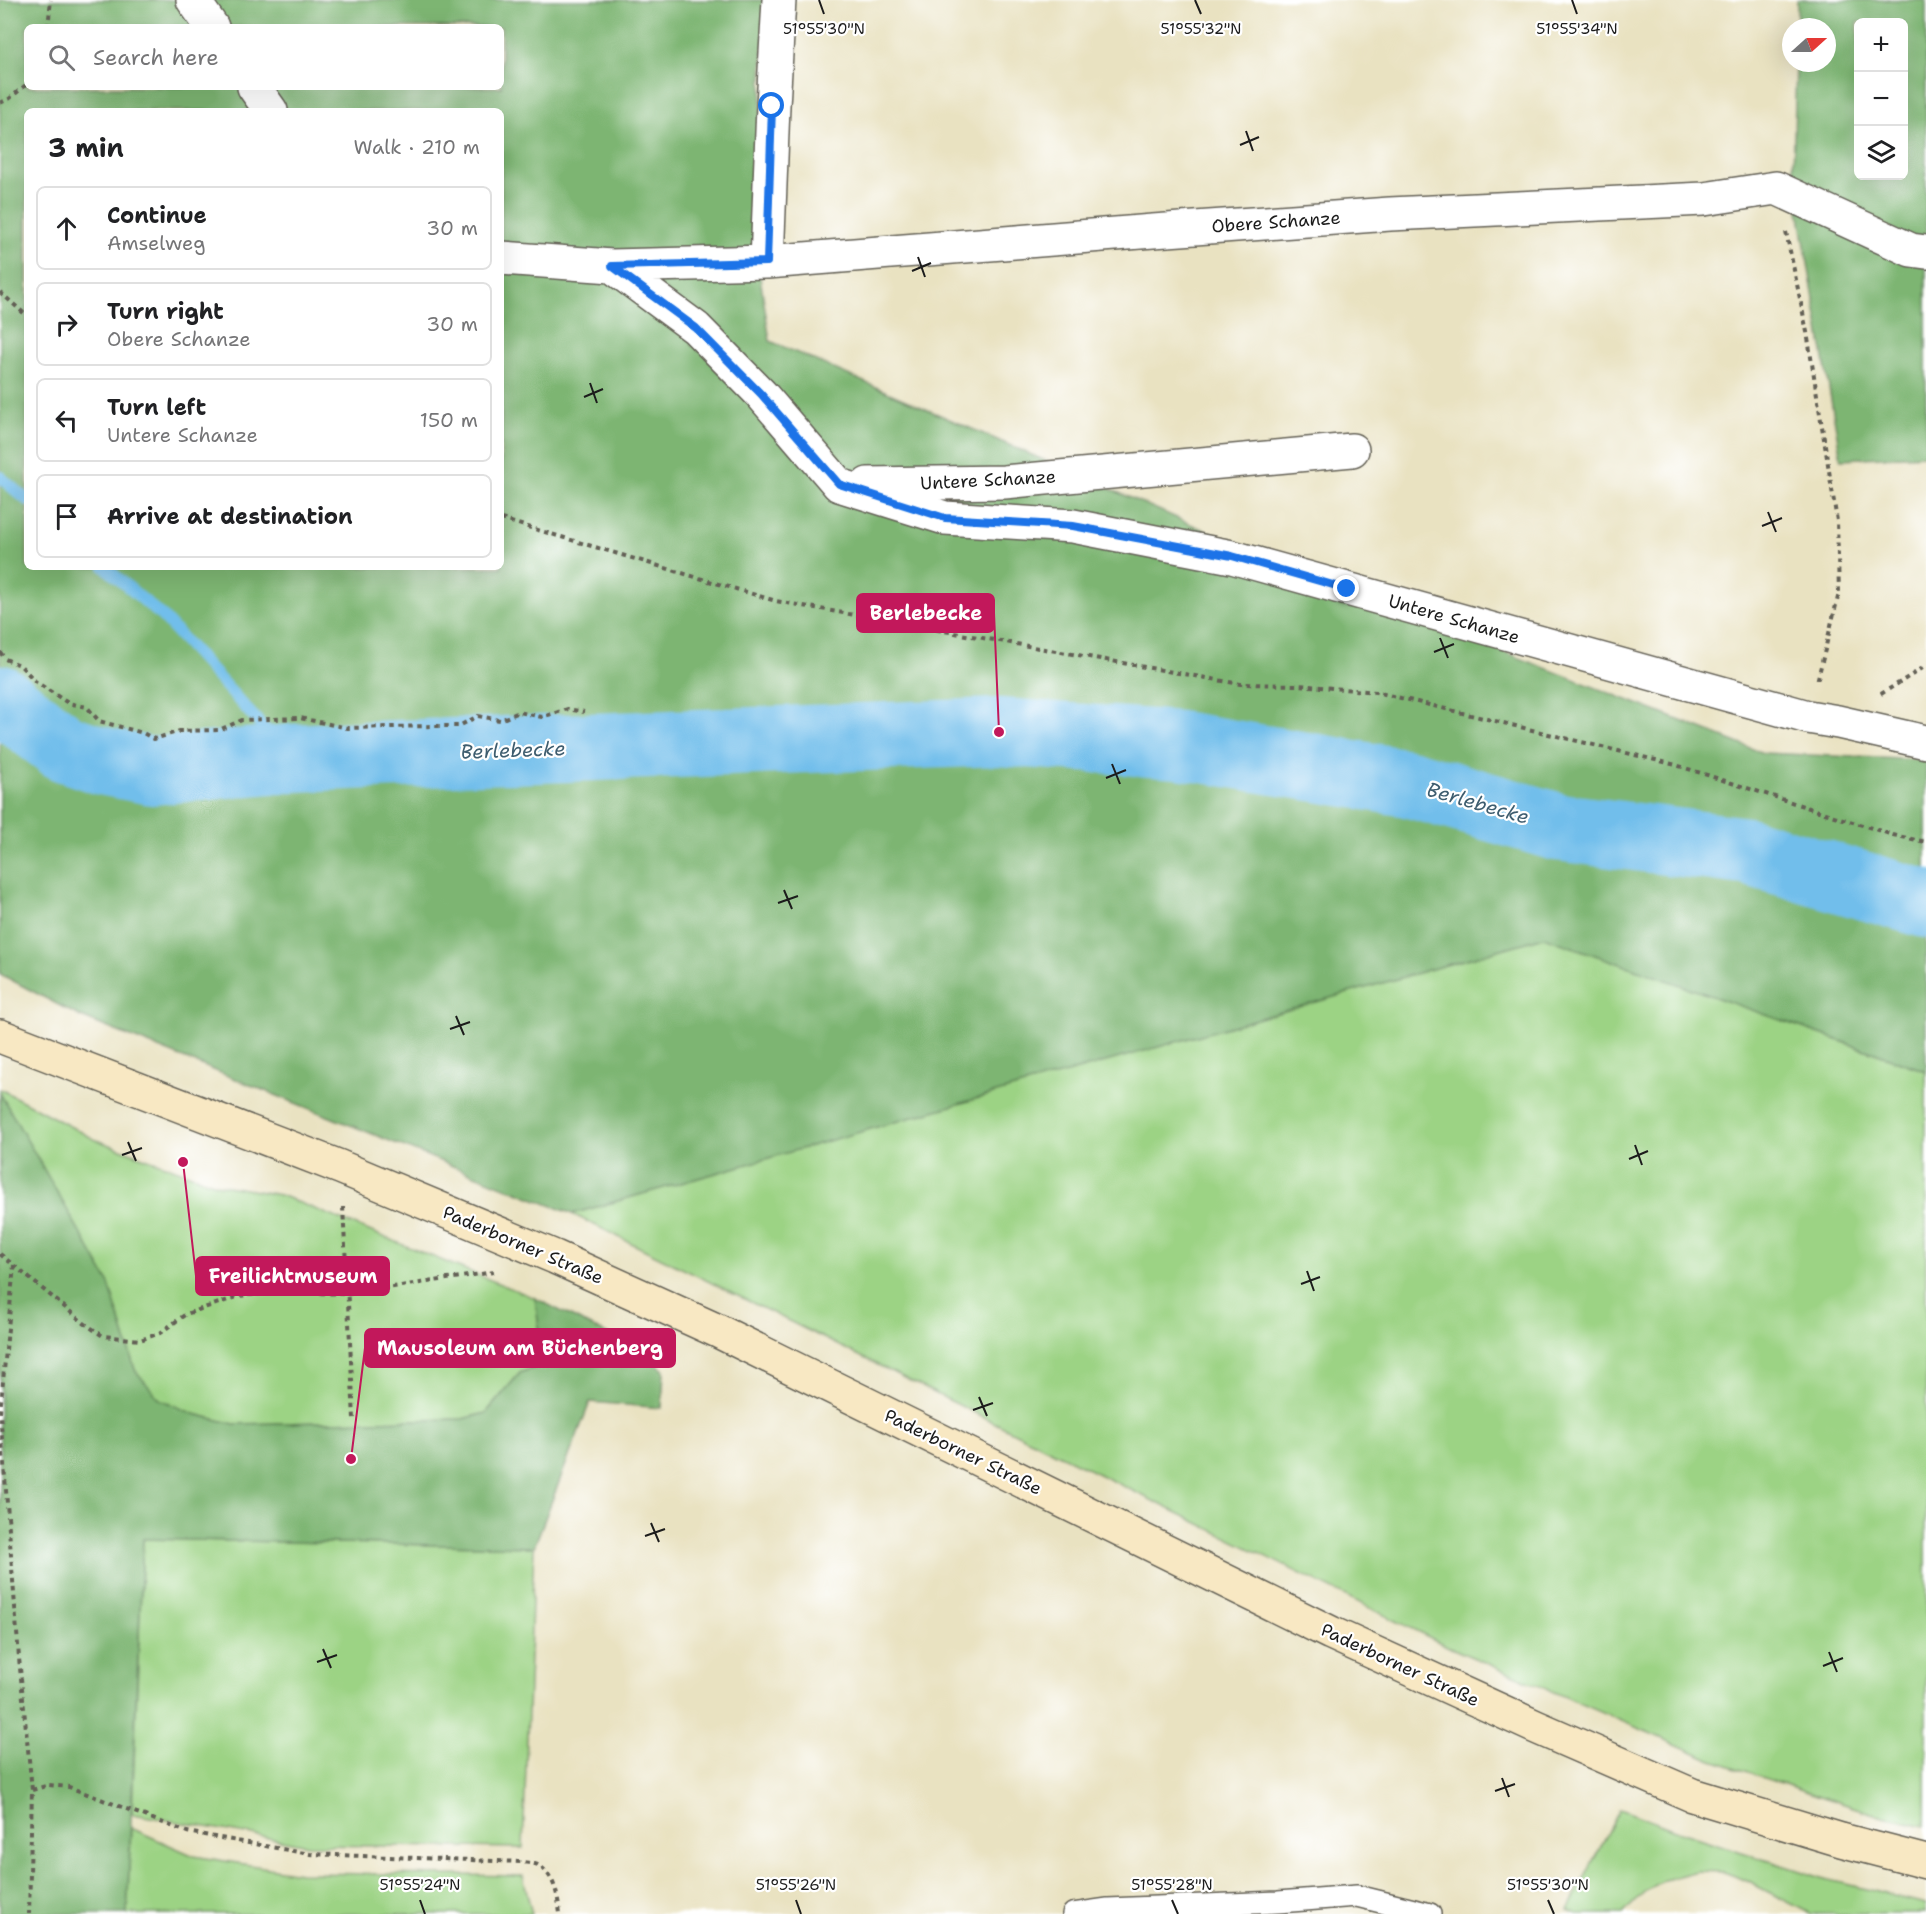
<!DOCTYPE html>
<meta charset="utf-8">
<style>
:root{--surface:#fff;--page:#f6f6f6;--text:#202124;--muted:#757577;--line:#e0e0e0}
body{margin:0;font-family:"Shantell Sans",sans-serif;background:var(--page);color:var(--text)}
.controls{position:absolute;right:18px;top:18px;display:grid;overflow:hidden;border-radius:9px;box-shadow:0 6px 24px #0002}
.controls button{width:54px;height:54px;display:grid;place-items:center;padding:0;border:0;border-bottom:2px solid var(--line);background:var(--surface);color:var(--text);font:30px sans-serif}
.compass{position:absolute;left:1782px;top:18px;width:54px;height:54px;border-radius:50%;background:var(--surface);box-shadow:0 6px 24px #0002;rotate:69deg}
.stop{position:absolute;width:18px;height:18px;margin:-14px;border:4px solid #1a73e8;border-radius:50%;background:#fff}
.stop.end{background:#1a73e8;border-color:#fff;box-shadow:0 2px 6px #0008}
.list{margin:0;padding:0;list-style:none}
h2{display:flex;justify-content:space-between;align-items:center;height:78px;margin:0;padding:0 24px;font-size:26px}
h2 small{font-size:20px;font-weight:400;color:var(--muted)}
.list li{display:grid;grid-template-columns:39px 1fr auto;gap:18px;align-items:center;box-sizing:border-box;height:84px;margin:0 12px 12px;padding:0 12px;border:2px solid var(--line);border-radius:9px}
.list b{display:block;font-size:22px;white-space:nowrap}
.list p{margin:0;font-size:20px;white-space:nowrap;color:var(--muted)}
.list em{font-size:20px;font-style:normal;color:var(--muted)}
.icon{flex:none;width:33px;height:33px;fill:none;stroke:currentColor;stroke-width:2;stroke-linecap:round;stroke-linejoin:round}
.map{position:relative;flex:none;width:1926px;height:1914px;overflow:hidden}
.search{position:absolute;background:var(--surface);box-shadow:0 6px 24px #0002;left:24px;top:24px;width:480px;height:66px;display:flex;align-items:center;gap:15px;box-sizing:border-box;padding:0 21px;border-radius:9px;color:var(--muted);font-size:22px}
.panel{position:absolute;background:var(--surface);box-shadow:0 6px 24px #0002;left:24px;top:108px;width:480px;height:462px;border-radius:9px}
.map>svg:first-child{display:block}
.green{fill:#9cd384;stroke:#5c7850;stroke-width:1.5}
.forest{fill:#7db572;stroke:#4c6847;stroke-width:1.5;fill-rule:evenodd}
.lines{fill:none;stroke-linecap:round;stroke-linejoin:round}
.stream{stroke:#71beeb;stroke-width:12}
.river{stroke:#71beeb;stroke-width:68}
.lane-casing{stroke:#646156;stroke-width:24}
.street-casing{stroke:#646156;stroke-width:36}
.secondary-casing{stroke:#646156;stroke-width:36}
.path{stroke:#646156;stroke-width:4;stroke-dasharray:4.5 4.5;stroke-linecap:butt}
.lane{stroke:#fff;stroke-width:21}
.street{stroke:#fff;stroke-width:33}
.secondary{stroke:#f8e8c3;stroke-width:33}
.route{stroke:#1a73e8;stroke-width:8}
.ticks{fill:none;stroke:#1c1c1c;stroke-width:2}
.labels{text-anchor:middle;stroke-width:4.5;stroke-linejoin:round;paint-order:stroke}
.street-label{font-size:18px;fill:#1c1c1c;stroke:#fff}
.water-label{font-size:20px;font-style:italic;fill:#3e5d6f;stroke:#fff}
.ticks-label{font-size:15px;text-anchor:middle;fill:#1c1c1c;stroke:#fff;stroke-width:4.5;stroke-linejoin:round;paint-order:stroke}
.leader{fill:none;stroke:#c2185b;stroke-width:2}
.callout-dot{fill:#c2185b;stroke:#fff;stroke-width:2}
.callout{fill:#c2185b;stroke:#c2185b;stroke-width:2}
.callout-label{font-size:20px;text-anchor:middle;font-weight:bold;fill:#fff}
</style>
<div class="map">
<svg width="1926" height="1914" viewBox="0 0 1926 1914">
<rect width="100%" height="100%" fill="#fff"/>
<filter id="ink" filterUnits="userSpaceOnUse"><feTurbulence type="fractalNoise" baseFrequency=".0167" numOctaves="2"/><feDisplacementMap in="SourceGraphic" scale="12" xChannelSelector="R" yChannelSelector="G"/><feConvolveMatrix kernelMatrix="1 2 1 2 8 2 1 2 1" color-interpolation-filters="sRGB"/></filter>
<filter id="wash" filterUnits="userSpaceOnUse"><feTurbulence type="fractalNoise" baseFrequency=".008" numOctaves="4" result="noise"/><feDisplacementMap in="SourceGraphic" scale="24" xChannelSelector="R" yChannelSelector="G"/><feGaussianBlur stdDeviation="1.35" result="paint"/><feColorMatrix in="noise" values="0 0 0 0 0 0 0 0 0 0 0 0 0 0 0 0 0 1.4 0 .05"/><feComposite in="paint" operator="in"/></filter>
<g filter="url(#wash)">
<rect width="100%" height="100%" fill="#e9e2c1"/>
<path class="green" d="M 1544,937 L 1926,1071 L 1926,1826 L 1883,1817 L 1710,1759 L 1451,1648 L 572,1214 Z
M 0,1089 L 94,1139 L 216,1184 L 280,1195 L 535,1298 L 544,1364 L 520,1373 L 486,1413 L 462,1419 L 234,1424 L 194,1414 L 158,1399 L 135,1370 L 108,1281 L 0,1093 Z
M 143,1539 L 534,1547 L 523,1848 L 308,1845 L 132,1814 Z
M 1620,1809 L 1680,1832 L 1822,1878 L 1926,1904 L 1926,1914 L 1811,1914 L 1747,1881 L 1723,1872 L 1697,1871 L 1664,1880 L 1644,1892 L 1623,1914 L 1578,1914 L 1568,1910 Z
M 131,1828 L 194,1856 L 300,1873 L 523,1876 L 532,1914 L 127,1914 Z"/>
<path class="forest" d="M 0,0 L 765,0 L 756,251 L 770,341 L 1310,576 L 1763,753 L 1926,760 L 1926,1071 L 1544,937 L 572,1214 L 81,1017 L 0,974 ZM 27,27 L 501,27 L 501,87 L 27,87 ZM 27,111 L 501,111 L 501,567 L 27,567 Z
M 1797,0 L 1926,0 L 1926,455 L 1841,459 L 1793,175 L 1796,63 L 1827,63 L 1827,27 L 1797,27 ZM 1858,22 L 1904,22 L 1904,176 L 1858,176 Z
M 0,1093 L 108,1281 L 135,1370 L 159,1399 L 194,1414 L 234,1424 L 462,1419 L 486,1413 L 520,1373 L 544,1364 L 535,1298 L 636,1349 L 664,1370 L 662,1408 L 590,1402 L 534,1547 L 143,1539 L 127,1914 L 0,1914 Z"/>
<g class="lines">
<path class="stream" d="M 0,477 L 27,500
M 105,567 L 163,617 L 291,758"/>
<path class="river" d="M 0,699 L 65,748 L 106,762 L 152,771 L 291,758 L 999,732 L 1179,745 L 1408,783 L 1558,827 L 1746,851 L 1926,904"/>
</g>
</g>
<g filter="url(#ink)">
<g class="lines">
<defs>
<path id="lane" d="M 1073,1914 L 1108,1909 L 1278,1902 L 1357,1896 L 1430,1914"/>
<path id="street" d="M 193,0 L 212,27
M 254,87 L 271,111
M 501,258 L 612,266 L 767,262 L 1153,231 L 1390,214 L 1704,199 L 1776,188 L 1911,250 L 1926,252
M 767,262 L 773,106 L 779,0
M 612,266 L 696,328 L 761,394 L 839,485 L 945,518 L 1073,526 L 1232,557 L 1808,717 L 1838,722 L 1926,742
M 868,484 L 1004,482 L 1352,450"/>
<path id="secondary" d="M 0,1036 L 340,1167 L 555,1257 L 718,1331 L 1331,1633 L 1536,1727 L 1692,1795 L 1841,1840 L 1926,1862"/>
</defs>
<use href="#lane" class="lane-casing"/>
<use href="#street" class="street-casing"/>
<use href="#secondary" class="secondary-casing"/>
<path class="path" d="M 48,27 L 51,0
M 0,103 L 9,99 L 27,84
M 1786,232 L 1807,332 L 1837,521 L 1839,593 L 1817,682
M 0,292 L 27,316
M 501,519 L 776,601 L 1240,684 L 1299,685 L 1376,692 L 1676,765 L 1893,835 L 1926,842
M 0,652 L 5,659 L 20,665 L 36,682 L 68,703 L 87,707 L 99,721 L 143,733 L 154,739 L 180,731 L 219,730 L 242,720 L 300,718 L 348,728 L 432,726 L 459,726 L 478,716 L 500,720 L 519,712 L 542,717 L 568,709 L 584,712
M 1881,694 L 1926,666
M 343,1207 L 354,1419
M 0,1254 L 84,1323 L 103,1336 L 140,1340 L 160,1333 L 186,1314 L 240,1296 L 279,1292 L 347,1294 L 494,1272
M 14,1265 L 0,1413 L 19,1658 L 32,1790 L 29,1914
M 32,1790 L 49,1785 L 69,1787 L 187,1832 L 310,1854 L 523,1862 C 527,1863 534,1863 538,1865 C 555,1875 558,1897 560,1914"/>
<use href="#lane" class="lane"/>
<use href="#street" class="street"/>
<use href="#secondary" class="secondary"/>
</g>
</g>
<g class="lines" filter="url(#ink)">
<path class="route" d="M 772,106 L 767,262 L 612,266 L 696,328 L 761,394 L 839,484 L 945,518 L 1073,526 L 1232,556 L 1347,589"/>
</g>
<path class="ticks" d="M 819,0 L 824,14M 1195,0 L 1201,14M 1572,0 L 1577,14M 1246,131 L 1253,151M 1240,145 L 1259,137M 918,257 L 925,277M 912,271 L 931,263M 590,383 L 597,403M 584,397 L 603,389M 1768,512 L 1776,532M 1762,526 L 1782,518M 1440,638 L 1448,658M 1434,652 L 1454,644M 1112,764 L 1120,784M 1106,778 L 1126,770M 784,890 L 792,909M 778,903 L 798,896M 456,1016 L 464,1035M 450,1029 L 470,1022M 128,1142 L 136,1161M 1635,1145 L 1642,1165M 122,1155 L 142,1148M 1629,1159 L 1648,1151M 1307,1271 L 1314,1291M 1301,1284 L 1320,1277M 979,1397 L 987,1416M 973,1410 L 993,1403M 651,1523 L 659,1542M 645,1536 L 665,1529M 323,1649 L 331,1668M 1829,1652 L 1837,1672M 317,1662 L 337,1655M 1823,1666 L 1843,1658M 1502,1778 L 1509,1797M 1495,1791 L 1515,1784M 420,1900 L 425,1914M 796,1900 L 801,1914M 1172,1900 L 1178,1914M 1548,1900 L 1554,1914"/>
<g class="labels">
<g class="street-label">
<text transform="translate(1276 222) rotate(-4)" y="6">Obere Schanze</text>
<text transform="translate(988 480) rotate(-3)" y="6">Untere Schanze</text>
<text transform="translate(1454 619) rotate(16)" y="6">Untere Schanze</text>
<text transform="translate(523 1245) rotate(23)" y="6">Paderborner Straße</text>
<text transform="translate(963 1452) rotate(26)" y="6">Paderborner Straße</text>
<text transform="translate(1400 1665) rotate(25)" y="6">Paderborner Straße</text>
</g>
<g class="water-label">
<text transform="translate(513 750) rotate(-2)" y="7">Berlebecke</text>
<text transform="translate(1478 803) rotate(16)" y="7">Berlebecke</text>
</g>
</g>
<g class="ticks-label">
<text x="824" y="34">51°55'30"N</text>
<text x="1201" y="34">51°55'32"N</text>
<text x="1577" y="34">51°55'34"N</text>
<text x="420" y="1890">51°55'24"N</text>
<text x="796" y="1890">51°55'26"N</text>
<text x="1172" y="1890">51°55'28"N</text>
<text x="1548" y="1890">51°55'30"N</text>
</g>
<path class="leader" d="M999 732L994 613M183 1162L196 1276M351 1459L365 1348"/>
<g class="callout-dot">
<circle cx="999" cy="732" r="6"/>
<circle cx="183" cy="1162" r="6"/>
<circle cx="351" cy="1459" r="6"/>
</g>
<g class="callout">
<rect x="857" y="594" width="137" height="38" rx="6"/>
<rect x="196" y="1257" width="193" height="38" rx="6"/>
<rect x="365" y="1329" width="310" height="38" rx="6"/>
</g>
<g class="callout-label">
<text x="926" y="620">Berlebecke</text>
<text x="293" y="1283">Freilichtmuseum</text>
<text x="520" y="1355">Mausoleum am Büchenberg</text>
</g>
</svg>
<div class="controls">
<button>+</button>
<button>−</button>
<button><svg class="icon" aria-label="layers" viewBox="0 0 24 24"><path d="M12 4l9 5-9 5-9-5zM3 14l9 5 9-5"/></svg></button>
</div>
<svg class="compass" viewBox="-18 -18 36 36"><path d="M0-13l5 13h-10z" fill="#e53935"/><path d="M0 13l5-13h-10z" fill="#757577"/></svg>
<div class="stop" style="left:772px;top:106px"></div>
<div class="stop end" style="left:1347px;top:589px"></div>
<div class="search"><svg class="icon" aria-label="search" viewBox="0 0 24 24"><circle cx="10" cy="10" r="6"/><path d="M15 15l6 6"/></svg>Search here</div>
<section class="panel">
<h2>3 min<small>Walk · 210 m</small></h2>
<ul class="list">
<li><svg class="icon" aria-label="ahead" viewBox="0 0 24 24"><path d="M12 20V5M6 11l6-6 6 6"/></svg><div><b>Continue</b><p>Amselweg</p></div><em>30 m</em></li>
<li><svg class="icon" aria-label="right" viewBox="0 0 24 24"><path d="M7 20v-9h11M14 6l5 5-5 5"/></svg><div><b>Turn right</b><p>Obere Schanze</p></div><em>30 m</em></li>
<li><svg class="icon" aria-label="left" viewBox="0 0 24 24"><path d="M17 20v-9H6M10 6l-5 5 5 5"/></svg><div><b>Turn left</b><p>Untere Schanze</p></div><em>150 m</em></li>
<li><svg class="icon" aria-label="arrive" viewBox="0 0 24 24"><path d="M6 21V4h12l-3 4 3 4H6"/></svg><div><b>Arrive at destination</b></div></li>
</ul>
</section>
</div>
